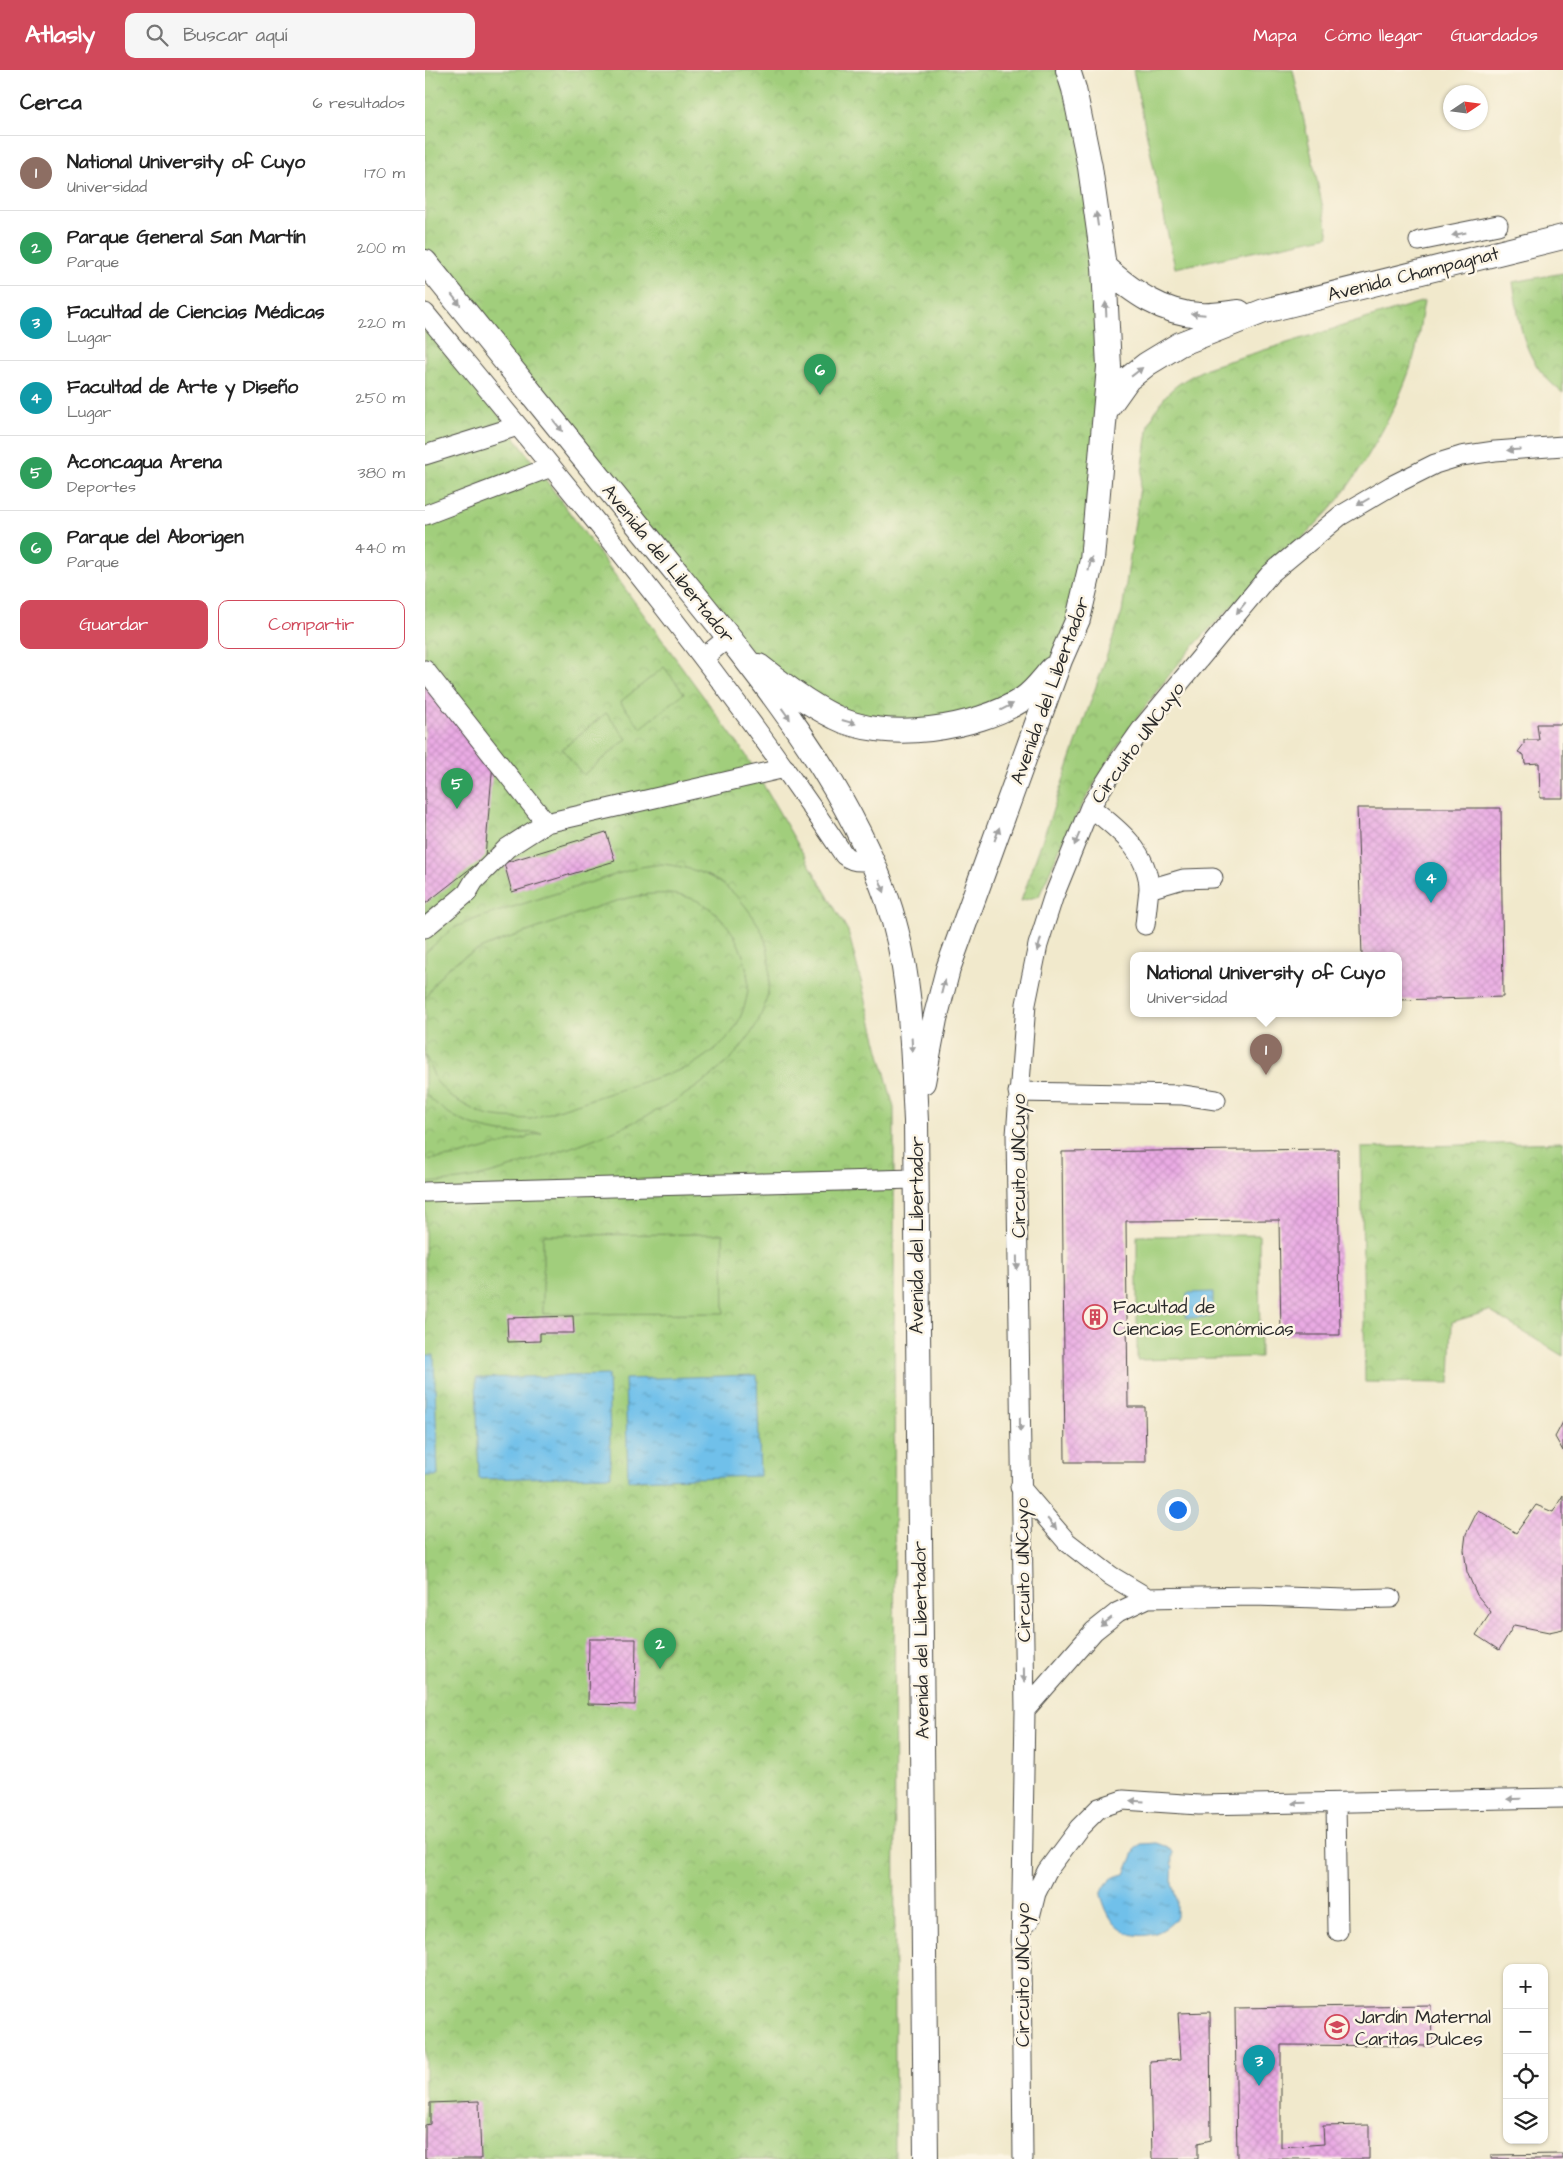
<!DOCTYPE html>
<html lang="es">
<meta charset="utf-8">
<style>
:root{--surface:#fff;--page:#f6f6f6;--text:#222;--muted:#767676;--line:#e0e0e0;--accent:#d1495b}
body{margin:0;font-family:"Architects Daughter",sans-serif;background:var(--page);color:var(--text)}
.controls{position:absolute;right:15px;bottom:15px;display:grid;overflow:hidden;border-radius:10px;box-shadow:0 1px 4px #0004}
.controls button{width:45px;height:45px;display:grid;place-items:center;padding:0;border:0;border-bottom:1px solid var(--line);background:var(--surface);color:var(--text);font:25px sans-serif}
.compass{position:absolute;left:1018px;top:15px;width:45px;height:45px;border-radius:50%;background:var(--surface);box-shadow:0 1px 4px #0004;rotate:77deg}
.you{position:absolute;left:752px;top:1439px;width:18px;height:18px;margin:-12px;border:4px solid #fff;border-radius:50%;background:#1a73e8;box-shadow:0 0 0 8px #1a73e833}
.badge{display:grid;place-items:center;width:32px;height:32px;border-radius:50%;background:var(--accent);color:#fff;font-size:16px;font-weight:700}
.pin{position:absolute;translate:-50% -41px;filter:drop-shadow(0 1px 2px #0008)}
.pin::after{content:'';position:absolute;top:26px;width:18px;height:15px;background:inherit;clip-path:polygon(0 0,100% 0,50% 100%)}
.popup{position:absolute;left:705px;top:882px;width:272px;height:65px;box-sizing:border-box;display:grid;place-content:center;border-radius:10px;background:var(--surface);filter:drop-shadow(0 1px 4px #0005);font-size:16px;white-space:nowrap;color:var(--muted)}
.popup b{font-size:19px;color:var(--text)}
.popup::after{content:'';position:absolute;left:50%;top:100%;margin-left:-10px;border:10px solid transparent;border-top-color:var(--surface)}
.list{margin:0;padding:0;list-style:none}
h2{display:flex;justify-content:space-between;align-items:center;height:65px;margin:0;padding:0 20px;font-size:21px}
h2 small{font-size:16px;font-weight:400;color:var(--muted)}
.list li{display:grid;grid-template-columns:32px 1fr auto;gap:15px;align-items:center;box-sizing:border-box;height:75px;padding:0 20px;border-top:1px solid var(--line)}
.list b{display:block;font-size:19px;white-space:nowrap}
.list p{margin:0;font-size:16px;white-space:nowrap;color:var(--muted)}
.list em{font-size:16px;font-style:normal;color:var(--muted)}
.actions{display:flex;gap:10px;padding:15px 20px}
.actions a{flex:1;padding:11px 0;border:1px solid var(--accent);border-radius:10px;text-align:center;font-size:18px;color:var(--accent)}
.actions .main{background:var(--accent);color:#fff}
.icon{flex:none;width:28px;height:28px;fill:none;stroke:currentColor;stroke-width:2;stroke-linecap:round;stroke-linejoin:round}
.map{position:relative;flex:none;width:1138px;height:2089px;overflow:hidden}
header{display:flex;align-items:center;gap:30px;box-sizing:border-box;height:70px;padding:0 25px;background:var(--accent);color:#fff}
header strong{font-size:24px}
nav{display:flex;gap:28px;margin-inline-start:auto;font-size:18px}
.search{width:350px;height:45px;background:var(--page);display:flex;align-items:center;gap:12px;box-sizing:border-box;padding:0 18px;border-radius:10px;color:var(--muted);font-size:19px}
main{display:flex}
aside{flex:1;background:var(--surface)}
.map>svg:first-child{display:block}
.park{fill:url(#park-crowns);stroke:#667c54}
.garden{fill:#a1ce7c;stroke:#667c54}
.water{fill:url(#water-ripples);stroke:#4d768a}
.building{fill:url(#building-cross-hatch)}
.lines{fill:none;stroke-linecap:round;stroke-linejoin:round}
.minor-casing{stroke:#494843;stroke-width:21}
.major-casing{stroke:#494843;stroke-width:26}
.minor{stroke:#fff;stroke-width:19}
.major{stroke:#fff;stroke-width:24}
.oneway{fill:#a0a0a0}
.labels{text-anchor:middle;stroke-width:5;stroke-linejoin:round;paint-order:stroke}
.street-label{font-size:19px;fill:#2b2b2b;stroke:#fcf5e5}
.poi-label{font-size:19px;fill:#2b2b2b;stroke:#fcf5e5;text-anchor:start}
</style>
<header>
<strong>Atlasly</strong>
<div class="search"><svg class="icon" aria-label="search" viewBox="0 0 24 24"><circle cx="10" cy="10" r="6"/><path d="M15 15l6 6"/></svg>Buscar aquí</div>
<nav><a>Mapa</a><a>Cómo llegar</a><a>Guardados</a></nav>
</header>
<main>
<aside>
<h2>Cerca<small>6 resultados</small></h2>
<ul class="list">
<li><span class="badge" style="background:#8d6e63">1</span><div><b>National University of Cuyo</b><p>Universidad</p></div><em>170 m</em></li>
<li><span class="badge" style="background:#2e9e5b">2</span><div><b>Parque General San Martín</b><p>Parque</p></div><em>200 m</em></li>
<li><span class="badge" style="background:#0f9aa8">3</span><div><b>Facultad de Ciencias Médicas</b><p>Lugar</p></div><em>220 m</em></li>
<li><span class="badge" style="background:#0f9aa8">4</span><div><b>Facultad de Arte y Diseño</b><p>Lugar</p></div><em>250 m</em></li>
<li><span class="badge" style="background:#2e9e5b">5</span><div><b>Aconcagua Arena</b><p>Deportes</p></div><em>380 m</em></li>
<li><span class="badge" style="background:#2e9e5b">6</span><div><b>Parque del Aborigen</b><p>Parque</p></div><em>440 m</em></li>
</ul>
<div class="actions"><a class="main">Guardar</a><a>Compartir</a></div>
</aside>
<div class="map">
<svg width="1138" height="2089" viewBox="0 0 1138 2089">
<defs>
<pattern id="park-crowns" width="20" height="18" patternUnits="userSpaceOnUse" patternTransform="scale(1.25)"><rect width="20" height="18" fill="#a1ce7c"/><path d="M2 6a3 3 0 1 1 6 0M12 15a3 3 0 1 1 6 0" fill="none" stroke="#8bb16b"/></pattern>
<pattern id="water-ripples" width="26" height="14" patternUnits="userSpaceOnUse" patternTransform="scale(1.25)"><rect width="26" height="14" fill="#6fc0ea"/><path d="M2 4q2-2 4 0t4 0M15 11q2-2 4 0t4 0" fill="none" stroke="#5b9cbe"/></pattern>
<pattern id="building-cross-hatch" width="8" height="8" patternUnits="userSpaceOnUse" patternTransform="scale(1.25)"><rect width="8" height="8" fill="#eaabe4"/><path d="M0 0l8 8M0 8l8-8" fill="none" stroke="#c993c4"/></pattern>
</defs>
<rect width="100%" height="100%" fill="#fcf5e5"/>
<filter id="ink" filterUnits="userSpaceOnUse"><feTurbulence type="fractalNoise" baseFrequency=".02" numOctaves="2"/><feDisplacementMap in="SourceGraphic" scale="10" xChannelSelector="R" yChannelSelector="G"/><feConvolveMatrix kernelMatrix="1 2 1 2 8 2 1 2 1" color-interpolation-filters="sRGB"/></filter>
<filter id="wash" filterUnits="userSpaceOnUse"><feTurbulence type="fractalNoise" baseFrequency=".0096" numOctaves="4" result="noise"/><feDisplacementMap in="SourceGraphic" scale="20" xChannelSelector="R" yChannelSelector="G"/><feGaussianBlur stdDeviation="1.12" result="paint"/><feColorMatrix in="noise" values="0 0 0 0 0 0 0 0 0 0 0 0 0 0 0 0 0 1.4 0 .05"/><feComposite in="paint" operator="in"/></filter>
<g filter="url(#wash)">
<rect width="100%" height="100%" fill="#f1e9cc"/>
<path class="park" d="M 0,0 L 643,0 L 679,197 L 667,490 L 635,590 L 579,639 L 448,659 L 347,606 L 0,192 Z
M 1138,203 L 1138,323 C 1098,293 1095,258 1088,212 Z
M 999,231 C 996,247 994,263 991,279 C 979,329 933,411 898,447 C 858,489 813,527 774,570 C 722,628 678,694 642,763 C 632,783 624,805 614,826 L 596,831 L 697,542 L 724,354 C 740,320 750,314 784,297 Z
M 0,244 L 321,685 L 423,861 L 469,1038 L 470,2089 L 0,2089 Z
M 1138,1072 L 1138,1286 L 1064,1241 L 1027,1252 L 1025,1313 L 940,1312 L 936,1078 Z"/>
<path class="garden" d="M 708,0 L 868,0 L 904,166 L 750,198 Z
M 239,597 L 259,623 L 216,658 L 195,632 Z
M 181,643 L 202,669 L 158,705 L 137,679 Z
M 237,794 C 284,799 310,816 334,856 C 344,874 346,895 344,915 C 333,1011 192,1063 114,1088 C 90,1096 66,1105 41,1109 C 28,1111 14,1112 0,1113 L 0,1090 L 34,1086 L 117,1063 C 108,1062 99,1063 90,1063 C 55,1062 24,1049 0,1023 L 0,984 L 11,1011 L 26,1027 L 49,1040 L 63,1046 L 79,1048 L 106,1049 L 264,997 C 279,987 297,976 308,961 C 316,949 325,925 323,910 C 320,874 296,834 258,826 C 245,823 226,823 213,826 C 181,832 150,845 119,856 C 89,867 55,875 28,894 C 15,903 8,916 0,929 L 0,883 L 28,858 L 53,848 L 183,807 L 215,797 Z
M 298,1164 L 299,1243 L 118,1244 L 118,1165 Z
M 834,1165 L 835,1287 L 712,1290 L 712,1166 Z"/>
<path class="water" d="M 788,1222 L 788,1247 L 761,1248 L 762,1223 Z
M 0,1285 L 9,1285 L 13,1406 L 0,1406 Z
M 183,1305 L 186,1406 L 54,1409 L 51,1308 Z
M 332,1305 L 335,1406 L 203,1410 L 200,1309 Z
M 732,1773 L 743,1777 L 748,1782 L 747,1814 L 752,1830 L 752,1847 C 737,1867 708,1873 690,1854 C 683,1846 679,1835 676,1825 C 681,1812 686,1806 700,1804 L 711,1778 L 716,1774 Z"/>
<g id="blocks">
<path class="building" d="M 0,609 L 68,692 L 60,787 L 0,834 Z
M 1112,654 L 1138,654 L 1138,728 L 1115,728 L 1114,693 L 1100,694 L 1099,685 L 1093,682 L 1099,674 L 1099,670 L 1114,670 Z
M 932,738 L 1076,738 L 1078,927 L 974,930 L 974,886 L 937,886 Z
M 181,762 L 190,791 L 87,822 L 79,793 Z
M 913,1079 L 915,1265 L 856,1265 L 854,1150 L 701,1151 L 703,1337 L 720,1337 L 721,1392 L 640,1392 L 637,1082 Z
M 148,1246 L 149,1263 L 115,1263 L 115,1271 L 83,1272 L 82,1248 Z
M 1138,1352 L 1138,1381 L 1130,1367 Z
M 1138,1425 L 1138,1559 L 1124,1562 L 1089,1555 L 1074,1580 L 1051,1565 L 1066,1542 L 1052,1525 L 1042,1502 L 1039,1480 L 1041,1464 L 1053,1440 L 1091,1463 L 1111,1435 L 1128,1442 Z
M 164,1569 L 211,1569 L 210,1635 L 163,1634 Z
M 1006,1935 L 1007,1976 L 856,1975 L 856,2077 L 899,2074 L 898,2056 L 944,2055 L 944,2089 L 812,2089 L 810,1938 Z
M 785,1942 L 786,2070 L 773,2073 L 773,2089 L 727,2089 L 725,1991 L 756,1989 L 753,1943 Z
M 54,2031 L 56,2089 L 0,2089 L 0,2055 L 5,2054 L 5,2033 Z
M 1138,2084 L 1138,2089 L 1066,2089 L 1066,2085 Z"/>
</g>
</g>
<g filter="url(#ink)">
<use href="#blocks" fill-opacity="0" stroke="#494843" stroke-width="1"/>
<g class="lines">
<defs>
<path id="minor" d="M 994,171 L 1073,155
M 0,243 C 145,419 293,595 419,785 C 427,792 437,792 447,790
M 0,385 L 93,356
M 0,445 L 126,397
M 278,588 L 304,567
M 0,600 L 121,753
M 665,737 C 691,757 724,782 724,819
M 720,855 L 724,819 L 758,809 L 788,808
M 0,858 L 42,823 L 49,811 L 82,778 L 121,753 L 360,698
M 593,1022 L 758,1025 L 791,1030
M 0,1122 L 490,1109
M 595,1417 L 642,1472 L 686,1506 L 723,1528
M 600,1640 L 669,1561 L 693,1542 L 723,1528 L 828,1526 L 920,1529 L 966,1528
M 911,1733 L 913,1861
M 604,1851 L 611,1823 L 622,1801 L 654,1758 L 674,1738 L 698,1730 L 774,1735 L 1138,1728
M 598,2089 L 596,1885 L 600,1640 L 591,1065 L 601,934 L 613,875 L 628,828 L 665,737 L 694,691 L 718,657 L 845,504 L 915,446 L 966,416 L 1010,394 L 1036,386 L 1070,381 L 1138,376"/>
<path id="major" d="M 0,192 C 78,288 156,385 234,481 C 319,586 417,700 462,829 C 487,901 487,976 491,1051 L 501,2089
M 679,197 C 708,222 736,243 775,245 C 788,246 802,243 814,242
M 681,340 L 703,309 L 722,294 L 755,274 L 839,241 L 1138,167
M 334,596 C 357,614 383,634 410,647 C 460,673 551,659 598,629 C 609,622 618,609 627,599
M 498,1012 L 510,949 L 523,899 L 635,590 L 653,549 L 667,490 L 684,297 L 679,197 L 665,97 L 649,19 L 643,0"/>
</defs>
<use href="#minor" class="minor-casing"/>
<use href="#major" class="major-casing"/>
<use href="#minor" class="minor"/>
<use href="#major" class="major"/>
</g>
<defs><path id="oneway-solid" d="M-6-.8H1V-3.2L6.5 0L1 3.2V.8H-6Z" transform="scale(1.25)"/></defs>
<g class="oneway">
<use href="#oneway-solid" transform="translate(672 149) rotate(-98)"/>
<use href="#oneway-solid" transform="translate(1034 164) rotate(168)"/>
<use href="#oneway-solid" transform="translate(31 230) rotate(51)"/>
<use href="#oneway-solid" transform="translate(681 239) rotate(-93)"/>
<use href="#oneway-solid" transform="translate(773 244) rotate(-175)"/>
<use href="#oneway-solid" transform="translate(712 302) rotate(-38)"/>
<use href="#oneway-solid" transform="translate(133 356) rotate(51)"/>
<use href="#oneway-solid" transform="translate(1089 380) rotate(176)"/>
<use href="#oneway-solid" transform="translate(938 432) rotate(150)"/>
<use href="#oneway-solid" transform="translate(665 494) rotate(-78)"/>
<use href="#oneway-solid" transform="translate(816 538) rotate(129)"/>
<use href="#oneway-solid" transform="translate(582 637) rotate(-27)"/>
<use href="#oneway-solid" transform="translate(361 644) rotate(54)"/>
<use href="#oneway-solid" transform="translate(424 652) rotate(16)"/>
<use href="#oneway-solid" transform="translate(572 764) rotate(-70)"/>
<use href="#oneway-solid" transform="translate(652 769) rotate(112)"/>
<use href="#oneway-solid" transform="translate(457 816) rotate(69)"/>
<use href="#oneway-solid" transform="translate(614 875) rotate(105)"/>
<use href="#oneway-solid" transform="translate(518 917) rotate(-76)"/>
<use href="#oneway-solid" transform="translate(487 975) rotate(87)"/>
<use href="#oneway-solid" transform="translate(592 1193) rotate(89)"/>
<use href="#oneway-solid" transform="translate(595 1355) rotate(89)"/>
<use href="#oneway-solid" transform="translate(627 1454) rotate(50)"/>
<use href="#oneway-solid" transform="translate(681 1552) rotate(142)"/>
<use href="#oneway-solid" transform="translate(599 1605) rotate(89)"/>
<use href="#oneway-solid" transform="translate(1089 1729) rotate(178)"/>
<use href="#oneway-solid" transform="translate(712 1731) rotate(-176)"/>
<use href="#oneway-solid" transform="translate(874 1733) rotate(179)"/>
</g>
</g>
<defs>
<symbol id="building-ring" viewBox="-11 -11 22 22"><circle r="9.5" fill="#fcf5e5" stroke="#d1495b" stroke-width="1.5"/><path d="M-4-6H4V6H1V3H-1V6H-4ZM-2.5-4.3h1.7v1.8h-1.7ZM.8-4.3h1.7v1.8H.8ZM-2.5-1h1.7V.8h-1.7ZM.8-1h1.7V.8H.8Z" fill="#d1495b"/></symbol>
<symbol id="school-ring" viewBox="-11 -11 22 22"><circle r="9.5" fill="#fcf5e5" stroke="#d1495b" stroke-width="1.5"/><path d="M0-5L7-2L0 1L-7-2ZM-4 1L0 2.5L4 1V4Q0 6-4 4Z" fill="#d1495b"/></symbol>
</defs>
<g fill-rule="evenodd">
<use href="#building-ring" x="656" y="1233" width="28" height="28"/>
<use href="#school-ring" x="898" y="1943" width="28" height="28"/>
</g>
<g class="labels">
<g class="street-label">
<text transform="translate(988 203) rotate(-14)" y="7">Avenida Champagnat</text>
<text transform="translate(244 493) rotate(51)" y="7">Avenida del Libertador</text>
<text transform="translate(624 620) rotate(-70)" y="7">Avenida del Libertador</text>
<text transform="translate(712 672) rotate(-54)" y="7">Circuito UNCuyo</text>
<text transform="translate(593 1096) rotate(-90)" y="7">Circuito UNCuyo</text>
<text transform="translate(491 1165) rotate(-90)" y="7">Avenida del Libertador</text>
<text transform="translate(597 1500) rotate(-91)" y="7">Circuito UNCuyo</text>
<text transform="translate(495 1570) rotate(-91)" y="7">Avenida del Libertador</text>
<text transform="translate(597 1905) rotate(-90)" y="7">Circuito UNCuyo</text>
</g>
<g class="poi-label">
<text x="688" y="1243">Facultad de<tspan x="688" dy="22">Ciencias Económicas</tspan></text>
<text x="930" y="1953">Jardín Maternal<tspan x="930" dy="22">Caritas Dulces</tspan></text>
</g>
</g>
</svg>
<div class="controls">
<button>+</button>
<button>−</button>
<button><svg class="icon" aria-label="locate" viewBox="0 0 24 24"><circle cx="12" cy="12" r="6"/><path d="M12 2v4M12 18v4M2 12h4M18 12h4"/></svg></button>
<button><svg class="icon" aria-label="layers" viewBox="0 0 24 24"><path d="M12 4l9 5-9 5-9-5zM3 14l9 5 9-5"/></svg></button>
</div>
<svg class="compass" viewBox="-18 -18 36 36"><path d="M0-13l5 13h-10z" fill="#e53935"/><path d="M0 13l5-13h-10z" fill="#767676"/></svg>
<div class="you"></div>
<div class="pin badge" style="left:841px;top:1005px;background:#8d6e63">1</div>
<div class="popup"><b>National University of Cuyo</b>Universidad</div>
<div class="pin badge" style="left:235px;top:1599px;background:#2e9e5b">2</div>
<div class="pin badge" style="left:834px;top:2016px;background:#0f9aa8">3</div>
<div class="pin badge" style="left:1006px;top:833px;background:#0f9aa8">4</div>
<div class="pin badge" style="left:32px;top:739px;background:#2e9e5b">5</div>
<div class="pin badge" style="left:395px;top:325px;background:#2e9e5b">6</div>
</div>
</main>
